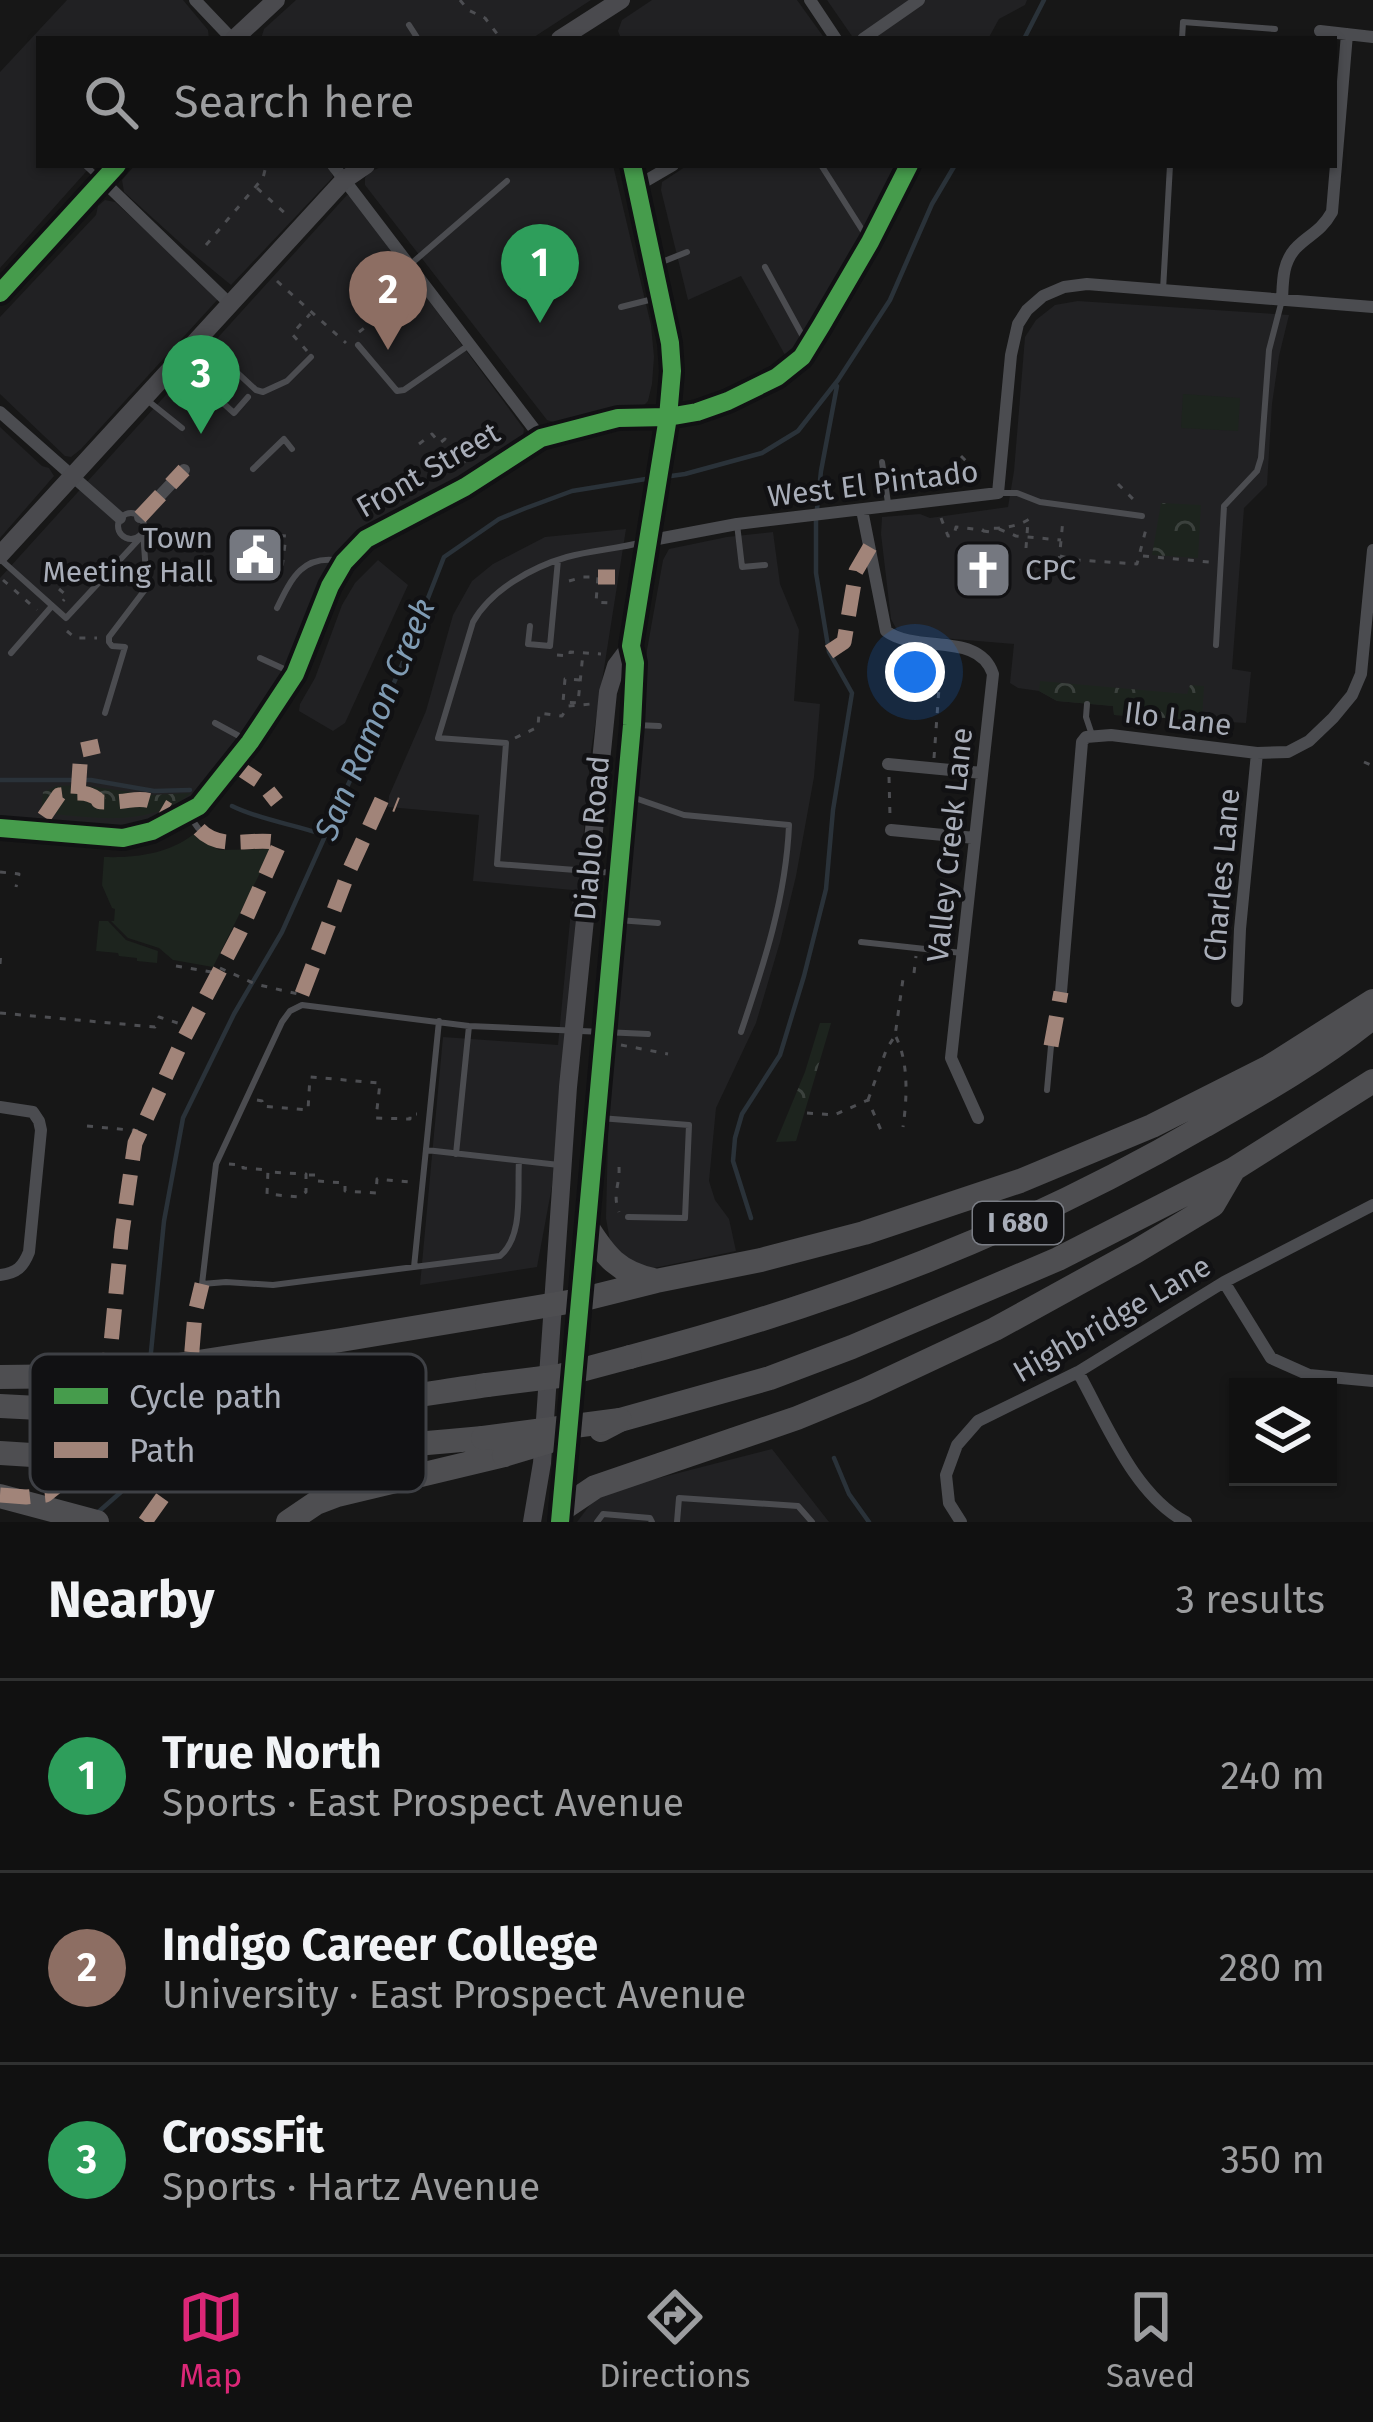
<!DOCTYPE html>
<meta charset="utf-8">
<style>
:root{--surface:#111;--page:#1a1a1a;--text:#f1f3f6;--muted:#9c9d9f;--line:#303131;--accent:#db2777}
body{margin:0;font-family:"Fira Sans",sans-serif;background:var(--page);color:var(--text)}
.controls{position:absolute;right:36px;bottom:36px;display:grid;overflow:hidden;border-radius:0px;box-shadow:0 3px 9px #0004}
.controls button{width:108px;height:108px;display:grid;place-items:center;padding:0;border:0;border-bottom:3px solid var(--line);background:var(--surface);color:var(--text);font:60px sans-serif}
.you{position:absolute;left:915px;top:672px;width:42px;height:42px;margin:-30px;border:9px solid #fff;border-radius:50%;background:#1a73e8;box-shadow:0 0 0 18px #1a73e833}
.badge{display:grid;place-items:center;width:78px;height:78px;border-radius:50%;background:var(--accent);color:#fff;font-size:39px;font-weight:700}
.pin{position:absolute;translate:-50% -99px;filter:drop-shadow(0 3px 6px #0008)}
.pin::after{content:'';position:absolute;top:63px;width:42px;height:36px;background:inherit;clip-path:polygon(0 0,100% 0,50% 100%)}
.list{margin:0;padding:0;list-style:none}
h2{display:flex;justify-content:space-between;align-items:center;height:156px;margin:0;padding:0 48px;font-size:51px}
h2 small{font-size:39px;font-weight:400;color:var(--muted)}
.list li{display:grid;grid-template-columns:78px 1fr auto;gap:36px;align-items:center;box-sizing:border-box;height:192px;padding:0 48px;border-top:3px solid var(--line)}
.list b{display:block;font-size:45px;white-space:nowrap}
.list p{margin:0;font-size:39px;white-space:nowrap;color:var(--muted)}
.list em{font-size:39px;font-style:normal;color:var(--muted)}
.icon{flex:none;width:66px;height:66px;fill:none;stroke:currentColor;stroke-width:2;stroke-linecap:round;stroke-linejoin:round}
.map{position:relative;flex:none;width:1373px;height:1522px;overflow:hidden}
.search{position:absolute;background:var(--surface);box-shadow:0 3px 9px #0004;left:36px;right:36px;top:36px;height:132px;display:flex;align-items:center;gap:30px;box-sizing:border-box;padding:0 42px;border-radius:0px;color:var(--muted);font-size:45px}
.sheet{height:732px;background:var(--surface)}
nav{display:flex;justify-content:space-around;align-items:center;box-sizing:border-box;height:168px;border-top:3px solid var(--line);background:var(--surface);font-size:33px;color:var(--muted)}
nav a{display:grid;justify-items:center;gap:6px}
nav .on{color:var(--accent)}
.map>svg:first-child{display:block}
.built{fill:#212123}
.green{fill:#1d241e}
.forest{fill:url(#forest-crowns)}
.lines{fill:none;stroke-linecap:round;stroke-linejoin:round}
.stream{stroke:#2a3239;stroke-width:4.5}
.path{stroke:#4d4e52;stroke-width:3;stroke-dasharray:6 9;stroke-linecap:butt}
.lane{stroke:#4b4c50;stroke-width:6}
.street{stroke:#4b4c50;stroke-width:12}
.secondary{stroke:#4a4a4e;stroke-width:18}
.highway{stroke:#4e4e51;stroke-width:24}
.highway-bridge{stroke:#4e4e51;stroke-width:24}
.quiet{stroke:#a18479;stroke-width:15;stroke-dasharray:30 15;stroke-linecap:butt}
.cycleway-casing{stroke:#111113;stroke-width:26}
.cycleway{stroke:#469c4c;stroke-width:18}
.labels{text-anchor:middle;stroke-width:9;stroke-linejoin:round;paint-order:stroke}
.shield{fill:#111113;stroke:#7b7e86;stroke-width:3}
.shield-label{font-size:27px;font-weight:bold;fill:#a8adb8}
.street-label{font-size:30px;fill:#a8adb8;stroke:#111113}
.poi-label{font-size:30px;fill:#a8adb8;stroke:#111113;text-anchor:end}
.water-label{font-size:33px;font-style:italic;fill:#7f9bb3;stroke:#111113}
.key{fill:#111113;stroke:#3e4045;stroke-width:3}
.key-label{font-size:33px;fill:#a8adb8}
</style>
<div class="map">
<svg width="1373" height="1522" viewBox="0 0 1373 1522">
<defs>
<pattern id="forest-crowns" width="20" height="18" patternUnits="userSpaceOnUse" patternTransform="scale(3)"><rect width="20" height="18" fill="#1d241e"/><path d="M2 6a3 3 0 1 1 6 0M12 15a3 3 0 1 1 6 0" fill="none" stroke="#3b413d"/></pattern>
</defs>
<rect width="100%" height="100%" fill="#171717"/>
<path class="built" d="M 67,0 L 183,0 L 208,30 L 209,39 L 39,39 L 39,165 L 92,165 L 0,268 L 0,72 Z
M 296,0 L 591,0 L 531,39 L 261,39 L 264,29 Z
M 652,0 L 797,0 L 825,39 L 624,39 L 620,36 L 618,31 L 622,20 Z
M 827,0 L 1027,0 L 1025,5 L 999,19 L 988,39 L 854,39 Z
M 135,165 L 329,165 L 333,177 L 231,285 L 186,248 L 124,192 L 122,180 Z
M 386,165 L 613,165 L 651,325 L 654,357 L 652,384 L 648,401 L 643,406 L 556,423 L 547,420 L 365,185 L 365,178 L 369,172 Z
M 688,165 L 895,165 L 839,281 L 805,338 L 785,355 L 741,276 L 688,300 L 661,190 L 662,182 Z
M 347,195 L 352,196 L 418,281 L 418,286 L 524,429 L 523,436 L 458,481 L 356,534 L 333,560 L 309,607 L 285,673 L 204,782 L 205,787 L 183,809 L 146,825 L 126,828 L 0,816 L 0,578 Z
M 105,200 L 115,202 L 219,298 L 81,449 L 71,457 L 65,456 L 0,394 L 0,317 L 96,215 L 98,206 Z
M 1078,301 L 1289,315 L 1279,356 L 1272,404 L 1267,485 L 1244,508 L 1232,669 L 1251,672 L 1246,723 L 1114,715 L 1113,706 L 1057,701 L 1039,691 L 1018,688 L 1010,683 L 1014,644 L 905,635 L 897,630 L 891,619 L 881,534 L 882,517 L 920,514 L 930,518 L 1008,507 L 1014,471 L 1025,337 L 1036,320 L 1055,305 Z
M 0,427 L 42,466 L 49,468 L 54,476 L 0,538 Z
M 626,529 L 591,751 L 552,1186 L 537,1267 L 420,1285 L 443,1037 L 558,1045 L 573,890 L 473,881 L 479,815 L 388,807 L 389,796 L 426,711 L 453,615 L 472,581 L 493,564 L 545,537 Z
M 773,532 L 780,584 L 799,630 L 794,701 L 820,704 L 814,777 L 796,876 L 780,942 L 756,1023 L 716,1108 L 709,1181 L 715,1200 L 729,1219 L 736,1251 L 649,1269 L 634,1266 L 610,1241 L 606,1218 L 610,1056 L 647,650 L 663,560 L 669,549 L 727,537 Z
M 378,560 L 408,585 L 345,723 L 333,731 L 299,711 L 300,704 L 315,678 L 342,605 L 355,583 Z
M 772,1449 L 829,1522 L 577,1522 L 592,1502 L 602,1495 L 628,1486 Z"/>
<path class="green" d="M 1183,394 L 1240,398 L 1238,431 L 1181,428 Z
M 194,834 L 219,850 L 272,849 L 213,967 L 173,960 L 159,948 L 128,938 L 111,921 L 114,921 L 115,909 L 112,908 L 102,885 L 104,857 C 136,858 168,854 194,834 Z
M 99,921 L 108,921 L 126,940 L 158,951 L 157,963 L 137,961 L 137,958 L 119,956 L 118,953 L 96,951 Z"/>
<path class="forest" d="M 1161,503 L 1201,505 L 1198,558 L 1152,555 Z
M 1040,681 L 1187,694 L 1190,685 L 1204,686 L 1202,720 L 1114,715 L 1113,706 L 1057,701 L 1039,691 Z
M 81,785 L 153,795 L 191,793 C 148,829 93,817 41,813 L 43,792 L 57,786 Z
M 820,1023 L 831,1023 L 796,1141 L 776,1142 L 805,1072 Z"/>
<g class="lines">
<path class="stream" d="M 1024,39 L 1044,0
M 664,477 L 685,474 L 762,453 L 798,431 L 838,380 L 890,300 L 932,204 L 955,165
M 0,780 L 91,780 L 154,791 L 190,790
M 232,806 C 260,820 294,824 324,835
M 751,1218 L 733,1161 L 735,1138 L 742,1114 L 780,1055 L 804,976 L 826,889 L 833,810 L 852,693 L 829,652 L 816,573 L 816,519 L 821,471 L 837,386
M 150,1362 L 164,1221 L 183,1118 L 234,1014 L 282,932 L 401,667 L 444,557 L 499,519 L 526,508 L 572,491 L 652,478
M 147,1404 L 149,1379
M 137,1450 L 146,1421
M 834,1458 L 849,1494 L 869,1522
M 96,1514 L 121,1492 L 131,1467"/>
<path class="path" d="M 460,0 L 468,10 L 485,18 L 501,39
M 257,188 L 287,215
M 206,245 L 263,178 L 265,170 L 263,165
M 277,281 L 346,343
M 359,332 L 413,290
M 307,351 L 292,334 L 310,314
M 419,444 L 432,434 L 440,443 L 445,439 L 469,468
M 961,456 L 980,475
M 446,465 L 456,476
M 1118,484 L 1138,504
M 941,518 L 948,536 L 954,535 L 956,527 L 983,530 L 983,532
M 999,529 L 1016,536 L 1061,540
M 983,531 L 990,532 L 990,528 C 1005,529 1022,525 1034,516
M 250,533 L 286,536 L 282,568 L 275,586
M 1026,548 L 1028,521
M 1060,556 L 1077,560 L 1137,564 L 1146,529
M 1143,556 L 1209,562
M 1059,562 L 1063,519
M 3,580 L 37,610
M 569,581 L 583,577 L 598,577 L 596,602 L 610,603
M 59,589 L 67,596 L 63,601
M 67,631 L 75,638 L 97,638
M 557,655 L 570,656 L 570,652 L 601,654
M 580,680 L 565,679 L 563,702 L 578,703 L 583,653
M 515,738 L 538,727 L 539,713 L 562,716 L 568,706 L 591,704
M 934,758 L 941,660
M 1364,762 L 1373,766
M 889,777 L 890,816
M 0,872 L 19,874 L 16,887
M 0,964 L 1,950
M 176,966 L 218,973
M 220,968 L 255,984 L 298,994
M 914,973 L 916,956
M 0,1013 L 155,1027 L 159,1017 L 190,1027
M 896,1037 C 909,1063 907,1099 903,1127
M 621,1045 L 668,1054
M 257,1100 L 262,1101 L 262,1106 L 308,1110 L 310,1077 L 380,1083 L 376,1118 L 410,1119 L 410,1114 L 417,1114
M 868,1100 L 887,1048 L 895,1036 L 904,972
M 807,1113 L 834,1115 L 868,1100 L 883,1135
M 87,1126 L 140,1131
M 229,1164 L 243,1165 L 243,1168 L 268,1170 L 267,1194 L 299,1197 L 306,1192 L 306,1174 L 268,1172
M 619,1167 C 620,1186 612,1193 619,1212
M 309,1175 L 317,1175 L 317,1181 L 345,1183 L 345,1191 L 376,1193 L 377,1179 L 410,1182"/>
<path class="lane" d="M 409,25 L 418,39
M 1182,39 L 1183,22 L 1275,29
M 85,165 L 99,178
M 821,165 L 868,239
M 412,263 L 507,181
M 657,264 L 687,252
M 765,267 L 807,344
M 1163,290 L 1170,165
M 621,307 L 657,298
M 202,340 L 256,390 L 263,392 L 287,381 L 311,357
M 358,345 L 397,391 L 404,390 L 469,345
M 180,364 L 234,413 L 248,397
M 147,400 L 182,428
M 882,462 L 888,503
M 253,469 L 284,439 L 292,449
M 998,493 L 1017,493 L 1040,502 L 1142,516
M118 526a13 13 0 1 1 26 0a13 13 0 1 1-26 0Z
M 737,524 L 742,567 L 765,565
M 0,559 L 66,618 L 142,536
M 277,608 C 292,577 303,554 341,561
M 530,626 L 528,644 L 550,646 L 558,560
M 1216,645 L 1224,506 L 1257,471 L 1261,458 L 1269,350 L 1282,300
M 11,653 L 52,606
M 260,658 L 295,674
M 1087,704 L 1086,717 L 1092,735
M 105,713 L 125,647 L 112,646 L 109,642 L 109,637 L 147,587 L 143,531
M 215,723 L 250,742
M 636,725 L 659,726
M 629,796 L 684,815 L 789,825 C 786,897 764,964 741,1032
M 188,814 L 198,828
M 614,873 L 497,864 L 506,743 L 438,738 L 473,622 C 491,590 532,567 567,557 C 592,550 618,549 643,542
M 618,920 L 658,923
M 861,942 L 962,953
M 1047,1090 L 1051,1046
M 600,1118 L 689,1125 L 685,1218 L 628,1217
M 426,1150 L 559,1165
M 456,1154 L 469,1026
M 519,1161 C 517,1191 524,1236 500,1256 L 273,1285 L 226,1282 L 202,1284 L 216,1164 L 282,1022 L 290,1011 L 302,1005 L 469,1026 L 648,1034
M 414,1267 L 439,1021
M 597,1522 L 603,1514 L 650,1518 L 652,1522
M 677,1522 L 679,1498 L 798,1506 L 812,1522"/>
<path class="street" d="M 195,0 L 232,39
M 810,0 L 836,39
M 1320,31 L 1373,37
M 863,39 L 919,0
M 333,165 L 541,438
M 102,180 L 230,304
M 637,186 L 673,165
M 1282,300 C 1283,282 1282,264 1295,249 C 1309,234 1320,233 1332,212 L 1347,34
M 0,412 L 120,518
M 862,510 L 886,631 C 917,654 979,631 993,674 L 951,1058 L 978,1118
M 140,517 L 184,470
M 647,541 L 737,524 L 998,493 L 1011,355 L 1018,324 L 1027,310 L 1043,296 L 1064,287 L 1087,284 L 1373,307
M 888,764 L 982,773
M 0,828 L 123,838 L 152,831 L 199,806 L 250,742 L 295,674 L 330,586 L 344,562 L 366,539 L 465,487 L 541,438 L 618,418 L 668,417 L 697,412 L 728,401 L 777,377 L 802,357 L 821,326 L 870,242 L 909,165
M 891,830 L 975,838
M 1061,992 L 1082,742 L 1086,737 L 1111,735 L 1257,753 L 1288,752 L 1309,741 L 1333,718 L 1352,695 L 1361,674 L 1373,550
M 1237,1001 L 1240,929 L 1257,753
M 0,1107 L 33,1112 L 39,1121 L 41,1130 L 29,1252 C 23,1267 17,1273 0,1275
M 1224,1282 L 1271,1358 L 1309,1375 L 1373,1381
M 1078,1372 C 1106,1422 1134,1495 1186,1522
M 961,1522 L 949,1503 L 946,1475 L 957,1445 L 978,1421 L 1078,1372 L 1224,1282 L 1373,1205"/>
<path class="secondary" d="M 234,39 L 276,0
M 560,39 L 621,0
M 0,293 L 117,165
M 0,555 L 344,180 L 366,165
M 532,1522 L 542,1463 L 568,1087 L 608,692 L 616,666 L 631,646
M 560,1522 L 632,725 L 635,663 L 631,646 L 668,417 L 672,371 L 670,343 L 632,165"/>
<path class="highway" d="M 587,1227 C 606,1257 618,1272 653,1280
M 630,1357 C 836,1303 1020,1233 1204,1126 C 1262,1093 1322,1059 1373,1017
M 0,1377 L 83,1376 L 146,1370 L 341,1340 L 580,1300 L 656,1281 L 761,1260 L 864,1233 L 1020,1181 L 1152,1126 L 1269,1067 L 1373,1001
M 0,1406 C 119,1413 240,1415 359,1403 C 401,1398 444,1391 487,1385
M 601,1430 L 620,1420 L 770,1378 L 852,1347 L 1058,1259 L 1234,1169 L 1373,1081
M 0,1453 C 162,1465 322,1453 483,1438
M 0,1496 L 97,1522
M 561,1510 L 595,1487 L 797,1418 L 865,1390 L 995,1329 L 1135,1252 L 1213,1205 L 1234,1169
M 288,1522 L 316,1503 L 337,1495 L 504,1455"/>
<path class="highway-bridge" d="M 487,1385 L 559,1376 L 630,1357
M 483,1438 L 620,1420
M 504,1455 L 547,1442"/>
<path class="quiet" d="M 140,517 L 184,470
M 598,577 L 615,577
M 829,652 L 844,642 L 856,571 L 870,547
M 233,764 L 262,783 L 277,802
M 78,794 L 81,750 L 99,746
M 44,817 L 59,795 C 68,794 81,791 90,795 C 107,801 89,802 109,802 C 137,802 140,792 168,810
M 302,994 L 349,871 L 382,799 L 397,805
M 1051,1046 L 1061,992
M 0,1495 L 26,1497 L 46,1495 L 82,1466 L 97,1441 L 107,1384 L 122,1232 L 135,1143 L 180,1046 L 240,932 L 280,843 C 251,836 220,853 198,828
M 145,1522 L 172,1484 L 189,1387 L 195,1313 L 202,1284"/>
<defs>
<path id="cycleway" d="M 0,293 L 117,165
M 0,828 L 123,838 L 152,831 L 199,806 L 250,742 L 295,674 L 330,586 L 344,562 L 366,539 L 465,487 L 541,438 L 618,418 L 668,417 L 697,412 L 728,401 L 777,377 L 802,357 L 821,326 L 870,242 L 909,165
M 560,1522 L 632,725 L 635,663 L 631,646 L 668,417 L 672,371 L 670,343 L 632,165"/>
</defs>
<use href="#cycleway" class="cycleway-casing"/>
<use href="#cycleway" class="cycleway"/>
</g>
<defs>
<symbol id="civic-square" viewBox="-11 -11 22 22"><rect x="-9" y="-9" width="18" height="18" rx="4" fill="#757880" stroke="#111113"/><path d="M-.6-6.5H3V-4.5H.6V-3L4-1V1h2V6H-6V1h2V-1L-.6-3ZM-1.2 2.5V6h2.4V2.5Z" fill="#fff"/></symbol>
<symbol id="church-square" viewBox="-11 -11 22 22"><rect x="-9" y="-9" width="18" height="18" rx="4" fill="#757880" stroke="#111113"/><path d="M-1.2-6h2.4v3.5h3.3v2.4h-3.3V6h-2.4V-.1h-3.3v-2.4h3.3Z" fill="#fff"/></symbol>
</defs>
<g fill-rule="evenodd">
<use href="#civic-square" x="222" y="522" width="66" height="66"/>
<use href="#church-square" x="950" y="537" width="66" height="66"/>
</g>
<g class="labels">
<rect class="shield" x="973" y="1202" width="90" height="42" rx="9"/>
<g class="shield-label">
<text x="1018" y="1232">I 680</text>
</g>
<g class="street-label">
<text transform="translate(428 470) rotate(-30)" y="10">Front Street</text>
<text transform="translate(873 484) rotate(-7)" y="10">West El Pintado</text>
<text transform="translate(1178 719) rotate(7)" y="10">Ilo Lane</text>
<text transform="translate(592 838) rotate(-85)" y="10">Diablo Road</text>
<text transform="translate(950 845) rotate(-84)" y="10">Valley Creek Lane</text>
<text transform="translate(1222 875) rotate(-85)" y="10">Charles Lane</text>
<text transform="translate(1112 1319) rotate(-30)" y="10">Highbridge Lane</text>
</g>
<g class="poi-label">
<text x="213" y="548">Town<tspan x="213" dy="34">Meeting Hall</tspan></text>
<text x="1025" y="580" text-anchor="start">CPC</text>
</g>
<g class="water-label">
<text transform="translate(374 719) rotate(-67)" y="12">San Ramon Creek</text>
</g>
</g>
<rect x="30" y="1354" width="396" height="138" rx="18" class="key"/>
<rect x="54" y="1388" width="54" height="16" fill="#469c4c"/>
<rect x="54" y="1442" width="54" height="16" fill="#a18479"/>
<g class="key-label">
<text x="129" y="1408">Cycle path</text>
<text x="129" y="1462">Path</text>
</g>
</svg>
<div class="controls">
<button><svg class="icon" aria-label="layers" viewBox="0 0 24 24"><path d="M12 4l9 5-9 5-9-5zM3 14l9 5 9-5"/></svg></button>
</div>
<div class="you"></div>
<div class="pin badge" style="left:540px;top:323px;background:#2e9e5b">1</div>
<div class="pin badge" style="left:388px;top:350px;background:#8d6e63">2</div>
<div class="pin badge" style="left:201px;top:434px;background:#2e9e5b">3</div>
<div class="search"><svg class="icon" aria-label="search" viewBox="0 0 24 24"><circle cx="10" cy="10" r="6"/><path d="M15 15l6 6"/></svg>Search here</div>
</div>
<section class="sheet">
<h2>Nearby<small>3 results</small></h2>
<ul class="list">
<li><span class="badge" style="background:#2e9e5b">1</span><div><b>True North</b><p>Sports · East Prospect Avenue</p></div><em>240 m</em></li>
<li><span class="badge" style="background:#8d6e63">2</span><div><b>Indigo Career College</b><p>University · East Prospect Avenue</p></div><em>280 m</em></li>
<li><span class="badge" style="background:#2e9e5b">3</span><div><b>CrossFit</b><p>Sports · Hartz Avenue</p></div><em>350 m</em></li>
</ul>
</section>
<nav>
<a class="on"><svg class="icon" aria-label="map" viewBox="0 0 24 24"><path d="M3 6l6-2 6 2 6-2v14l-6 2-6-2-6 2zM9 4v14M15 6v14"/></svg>Map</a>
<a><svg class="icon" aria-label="directions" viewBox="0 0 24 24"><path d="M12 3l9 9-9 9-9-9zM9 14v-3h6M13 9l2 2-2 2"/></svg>Directions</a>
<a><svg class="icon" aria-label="saved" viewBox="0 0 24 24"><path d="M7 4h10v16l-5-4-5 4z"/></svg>Saved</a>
</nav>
